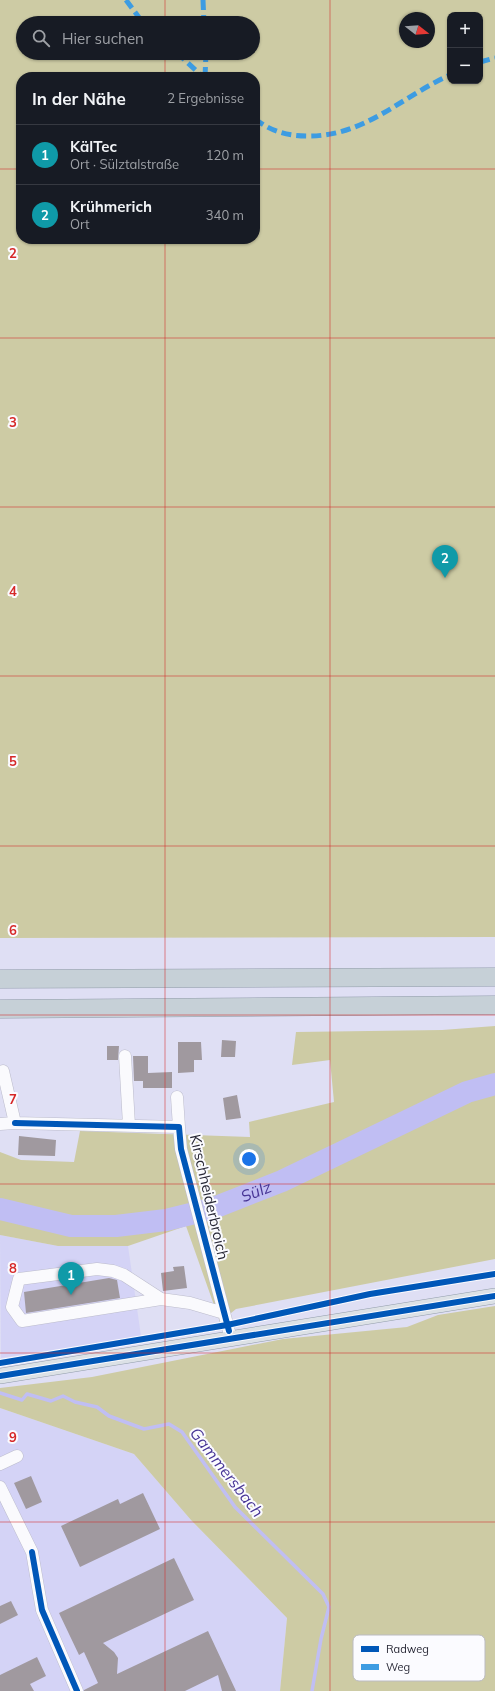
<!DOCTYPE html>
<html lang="de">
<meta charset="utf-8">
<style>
:root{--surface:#171b24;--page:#20242c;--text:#f1f3f6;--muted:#9ea1a6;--line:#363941;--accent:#8c9099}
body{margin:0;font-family:Mulish,sans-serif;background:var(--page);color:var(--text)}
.controls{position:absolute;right:12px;top:12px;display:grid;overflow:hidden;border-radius:8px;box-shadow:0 1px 3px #0004}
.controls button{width:36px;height:36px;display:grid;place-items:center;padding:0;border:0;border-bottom:1px solid var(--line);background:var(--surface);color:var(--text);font:20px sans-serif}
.compass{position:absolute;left:399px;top:12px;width:36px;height:36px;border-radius:50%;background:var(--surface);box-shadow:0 1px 3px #0004;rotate:107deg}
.you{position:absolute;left:249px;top:1159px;width:14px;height:14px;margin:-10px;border:3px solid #fff;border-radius:50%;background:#1a73e8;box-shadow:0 0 0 6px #1a73e833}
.badge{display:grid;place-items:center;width:26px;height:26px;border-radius:50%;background:var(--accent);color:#fff;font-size:13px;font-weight:700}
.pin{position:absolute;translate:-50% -33px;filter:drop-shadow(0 1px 2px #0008)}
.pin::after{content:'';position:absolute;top:21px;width:14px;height:12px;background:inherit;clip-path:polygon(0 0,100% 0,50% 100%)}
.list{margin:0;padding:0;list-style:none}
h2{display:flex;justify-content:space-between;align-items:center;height:52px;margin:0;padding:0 16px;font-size:17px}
h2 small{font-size:13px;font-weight:400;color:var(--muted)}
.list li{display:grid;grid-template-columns:26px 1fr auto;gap:12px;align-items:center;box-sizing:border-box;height:60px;padding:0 16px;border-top:1px solid var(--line)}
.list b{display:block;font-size:15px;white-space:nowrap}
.list p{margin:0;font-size:13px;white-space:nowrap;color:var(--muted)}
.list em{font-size:13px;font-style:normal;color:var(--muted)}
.icon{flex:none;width:22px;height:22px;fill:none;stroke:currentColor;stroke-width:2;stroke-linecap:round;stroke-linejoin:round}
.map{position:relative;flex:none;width:495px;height:1691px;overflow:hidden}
.search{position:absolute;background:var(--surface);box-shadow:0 1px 3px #0004;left:16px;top:16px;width:244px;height:44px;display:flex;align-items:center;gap:10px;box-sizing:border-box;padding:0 14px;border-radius:22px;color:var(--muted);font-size:15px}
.panel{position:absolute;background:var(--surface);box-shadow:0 1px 3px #0004;left:16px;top:72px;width:244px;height:172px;border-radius:16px}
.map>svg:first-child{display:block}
.built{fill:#d4d3f6}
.green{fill:#cdcba4;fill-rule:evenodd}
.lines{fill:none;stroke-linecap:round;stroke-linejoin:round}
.stream{stroke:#c0bef3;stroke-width:3.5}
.river{stroke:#c0bef3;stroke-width:22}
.building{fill:#a0999f}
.minor-casing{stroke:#bcbccc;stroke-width:13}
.major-casing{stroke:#919caa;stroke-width:16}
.highway-casing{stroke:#919caa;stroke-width:19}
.minor{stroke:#fafafd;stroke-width:12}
.major{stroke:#dce1e6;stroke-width:15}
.highway{stroke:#c6d0d7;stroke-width:18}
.quiet{stroke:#3d9ce2;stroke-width:5;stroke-dasharray:10 5;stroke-linecap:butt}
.cycleway-casing{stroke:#fbfbff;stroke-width:8}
.cycleway{stroke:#0057b8;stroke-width:6}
.grid{fill:none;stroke:#d62828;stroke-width:1;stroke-opacity:0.55}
.labels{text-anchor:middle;stroke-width:4;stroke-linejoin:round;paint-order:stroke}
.street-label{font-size:15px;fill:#272735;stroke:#fbfbff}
.water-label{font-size:16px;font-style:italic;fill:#483696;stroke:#fbfbff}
.key{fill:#fbfbff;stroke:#bbbbc2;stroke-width:1}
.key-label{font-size:11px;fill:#272735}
.grid-label{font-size:13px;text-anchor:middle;font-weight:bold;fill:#d62828;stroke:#fbfbff;stroke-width:4;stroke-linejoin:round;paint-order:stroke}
</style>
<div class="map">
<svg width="495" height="1691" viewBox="0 0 495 1691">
<rect width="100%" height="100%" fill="#dfdff4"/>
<path class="built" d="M 0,1235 L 58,1246 L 128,1246 L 141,1336 L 1,1358 Z
M 0,1408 L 134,1454 L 191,1520 L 287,1618 L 280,1691 L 0,1691 Z"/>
<path class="green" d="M 0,0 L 495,0 L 495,937 L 0,938 ZM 450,15 L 480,15 L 480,81 L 450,81 ZM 405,18 L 429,18 L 429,42 L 405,42 ZM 23,23 L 253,23 L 253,53 L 23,53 ZM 21,77 L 255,77 L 255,239 L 21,239 Z
M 495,1026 L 495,1259 L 236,1309 L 220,1322 L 186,1226 L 128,1246 L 58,1246 L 0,1235 L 0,1152 L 21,1160 L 74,1162 L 80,1131 L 250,1137 L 249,1122 L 334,1102 L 330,1060 L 292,1065 L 296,1032 L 442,1030 Z
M 495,1306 L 495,1691 L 280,1691 L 287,1618 L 191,1520 L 134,1454 L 0,1408 L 0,1388 L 92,1377 L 283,1339 L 407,1327 L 438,1315 Z"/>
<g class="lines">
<path class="stream" d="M 0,1393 L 22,1400 L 27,1394 L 51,1401 L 63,1396 L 75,1402 L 97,1407 L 109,1416 L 144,1429 L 169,1424 L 182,1432 L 235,1507 L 323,1594 L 329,1607 L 321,1639 L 312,1691"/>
<path class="river" id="s1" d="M 0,1209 L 71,1226 L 116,1226 L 166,1220 L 211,1209 L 282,1181 L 467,1092 L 495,1084"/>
</g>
<path class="building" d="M 222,1040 L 236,1041 L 235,1057 L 221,1057 Z
M 178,1042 L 201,1042 L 202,1060 L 194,1060 L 194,1072 L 178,1073 Z
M 107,1046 L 119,1046 L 118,1060 L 107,1060 Z
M 133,1056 L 148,1056 L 148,1073 L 172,1072 L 172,1088 L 143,1088 L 143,1081 L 134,1081 Z
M 237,1095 L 241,1118 L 226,1120 L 223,1098 Z
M 19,1136 L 56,1140 L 55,1156 L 18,1155 Z
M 184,1266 L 187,1288 L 163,1291 L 161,1273 L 174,1271 L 173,1267 Z
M 109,1278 L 117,1280 L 120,1298 L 26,1313 L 24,1292 Z
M 31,1476 L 42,1502 L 26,1509 L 14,1483 Z
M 143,1493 L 160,1529 L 80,1567 L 61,1526 L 118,1499 L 120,1504 Z
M 174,1558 L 194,1600 L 103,1643 L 114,1652 L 118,1658 L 117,1674 L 208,1631 L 236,1691 L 222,1691 L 218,1675 L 185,1691 L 84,1691 L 84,1690 L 98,1683 L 84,1652 L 79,1655 L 59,1613 Z
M 11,1601 L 18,1615 L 0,1624 L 0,1606 Z
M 37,1657 L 46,1676 L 30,1684 L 34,1691 L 0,1691 L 0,1675 Z"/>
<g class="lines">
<defs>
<path id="minor" d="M 125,1056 L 129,1125
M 3,1071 L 15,1123
M 177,1097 L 179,1127
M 0,1124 L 15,1123 L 179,1127 L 181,1149 L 231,1339
M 161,1299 L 22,1321 L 12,1307 L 19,1279 L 97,1269 L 113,1271 L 124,1275 L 161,1299 L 190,1303 L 224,1313
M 0,1464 L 17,1456
M 0,1487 L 32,1552 L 42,1610 L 77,1691"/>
<path id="major" d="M 0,1376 L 495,1296"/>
<path id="highway" d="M 0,979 L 495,977
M 0,1009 L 495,1005"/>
</defs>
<use href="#minor" class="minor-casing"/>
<use href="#major" class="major-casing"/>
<use href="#highway" class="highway-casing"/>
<use href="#minor" class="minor"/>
<use href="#major" class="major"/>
<use href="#highway" class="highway"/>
<path class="quiet" d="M 126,0 L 143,23
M 203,0 L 204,23
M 177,53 L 203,77
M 480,62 L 495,58
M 205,77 L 206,53
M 255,119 C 272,132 288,136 309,136 C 365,136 401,97 450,75"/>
<defs>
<path id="cycleway" d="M 15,1123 L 179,1127 L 181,1149 L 229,1331
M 0,1363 L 227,1325 L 370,1294 L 495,1274
M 0,1376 L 495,1296
M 32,1552 L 42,1610 L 77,1691"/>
</defs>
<use href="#cycleway" class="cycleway-casing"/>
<use href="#cycleway" class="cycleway"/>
</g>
<path class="grid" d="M 165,0 L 165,23M 330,0 L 330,1691M 165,53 L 165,77M 0,169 L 21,169M 255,169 L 495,169M 165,239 L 165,1691M 0,338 L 495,338M 0,507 L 495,507M 0,676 L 495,676M 0,846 L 495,846M 0,1015 L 495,1015M 0,1184 L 495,1184M 0,1353 L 495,1353M 0,1522 L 495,1522"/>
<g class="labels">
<g class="street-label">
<text transform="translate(209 1197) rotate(77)" y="5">Kirschheiderbroich</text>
</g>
<g class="water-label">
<text dy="6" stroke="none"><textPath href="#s1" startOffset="263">Sülz</textPath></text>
<text transform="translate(227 1472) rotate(52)" y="6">Gammersbach</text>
</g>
</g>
<rect x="353" y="1635" width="132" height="46" rx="6" class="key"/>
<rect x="361" y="1646" width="18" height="6" fill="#0057b8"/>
<rect x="361" y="1664" width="18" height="6" fill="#3d9ce2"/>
<g class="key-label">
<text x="386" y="1653">Radweg</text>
<text x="386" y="1671">Weg</text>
</g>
<g class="grid-label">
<text x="13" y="258">2</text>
<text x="13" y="427">3</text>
<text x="13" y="596">4</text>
<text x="13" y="766">5</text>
<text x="13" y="935">6</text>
<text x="13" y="1104">7</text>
<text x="13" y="1273">8</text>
<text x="13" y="1442">9</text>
</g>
</svg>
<div class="controls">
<button>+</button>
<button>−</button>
</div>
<svg class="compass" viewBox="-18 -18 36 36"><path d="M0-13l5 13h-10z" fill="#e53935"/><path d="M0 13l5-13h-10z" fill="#9ea1a6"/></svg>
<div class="you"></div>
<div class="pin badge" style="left:71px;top:1295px;background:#0f9aa8">1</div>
<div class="pin badge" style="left:445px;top:578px;background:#0f9aa8">2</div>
<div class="search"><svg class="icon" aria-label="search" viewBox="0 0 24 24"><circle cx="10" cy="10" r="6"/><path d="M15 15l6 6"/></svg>Hier suchen</div>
<section class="panel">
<h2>In der Nähe<small>2 Ergebnisse</small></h2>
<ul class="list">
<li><span class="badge" style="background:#0f9aa8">1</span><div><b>KälTec</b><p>Ort · Sülztalstraße</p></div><em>120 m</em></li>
<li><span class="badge" style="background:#0f9aa8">2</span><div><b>Krühmerich</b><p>Ort</p></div><em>340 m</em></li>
</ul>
</section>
</div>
